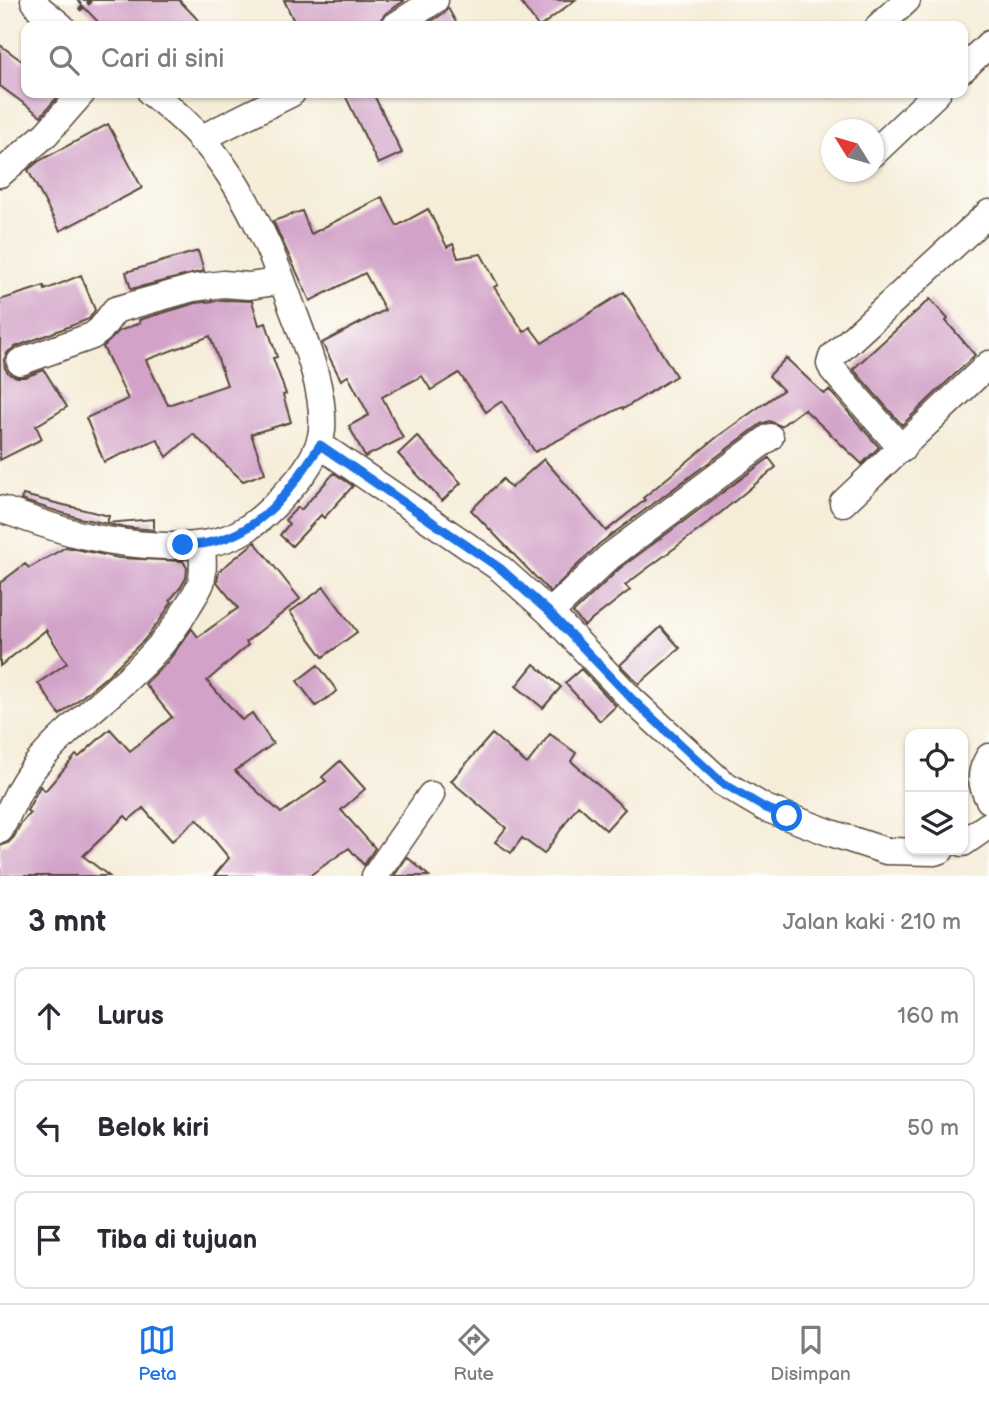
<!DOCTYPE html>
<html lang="id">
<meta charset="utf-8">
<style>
body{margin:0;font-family:"Balsamiq Sans",sans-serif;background:#f2f2f3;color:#2b2b33}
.controls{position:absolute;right:21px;bottom:21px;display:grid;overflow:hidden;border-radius:14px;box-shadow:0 2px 5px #0004}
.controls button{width:63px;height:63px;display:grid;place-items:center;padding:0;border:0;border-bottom:2px solid #e1e1e2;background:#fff;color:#2b2b33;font:35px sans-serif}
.compass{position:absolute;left:821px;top:119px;width:63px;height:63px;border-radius:50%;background:#fff;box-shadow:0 2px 5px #0004;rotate:307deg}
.stop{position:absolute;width:21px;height:21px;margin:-16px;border:5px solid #1a73e8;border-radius:50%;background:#fff}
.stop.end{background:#1a73e8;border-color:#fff;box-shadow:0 2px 7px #0008}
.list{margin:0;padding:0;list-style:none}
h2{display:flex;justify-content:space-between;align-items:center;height:91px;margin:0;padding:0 28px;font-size:30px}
h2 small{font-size:23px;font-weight:400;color:#7c7c81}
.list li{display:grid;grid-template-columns:46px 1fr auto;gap:21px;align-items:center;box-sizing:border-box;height:98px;margin:0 14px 14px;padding:0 14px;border:2px solid #e1e1e2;border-radius:14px}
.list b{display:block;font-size:26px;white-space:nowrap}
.list em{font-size:23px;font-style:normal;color:#7c7c81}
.icon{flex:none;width:38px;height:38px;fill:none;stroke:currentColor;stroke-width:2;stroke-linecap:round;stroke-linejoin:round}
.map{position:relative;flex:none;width:989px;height:876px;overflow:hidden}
.search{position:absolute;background:#fff;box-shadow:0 2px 5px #0004;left:21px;right:21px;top:21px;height:77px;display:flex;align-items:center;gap:18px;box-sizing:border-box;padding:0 24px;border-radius:14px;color:#7c7c81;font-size:26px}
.sheet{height:427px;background:#fff}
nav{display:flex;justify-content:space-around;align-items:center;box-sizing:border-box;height:98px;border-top:2px solid #e1e1e2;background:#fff;font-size:19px;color:#7c7c81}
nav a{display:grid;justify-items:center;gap:4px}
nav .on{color:#1a73e8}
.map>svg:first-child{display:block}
.building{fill:#d2a2c8;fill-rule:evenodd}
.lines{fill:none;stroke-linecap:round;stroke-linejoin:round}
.minor-casing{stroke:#57473a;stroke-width:29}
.path{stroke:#57473a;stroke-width:4.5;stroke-dasharray:5 5;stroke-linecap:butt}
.minor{stroke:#fff;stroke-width:26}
.route{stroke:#1a73e8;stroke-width:9}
</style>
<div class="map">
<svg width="989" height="876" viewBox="0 0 989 876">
<rect width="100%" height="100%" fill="#fdfcf7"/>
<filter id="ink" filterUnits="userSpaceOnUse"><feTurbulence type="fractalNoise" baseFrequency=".0143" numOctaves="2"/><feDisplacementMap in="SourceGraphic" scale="14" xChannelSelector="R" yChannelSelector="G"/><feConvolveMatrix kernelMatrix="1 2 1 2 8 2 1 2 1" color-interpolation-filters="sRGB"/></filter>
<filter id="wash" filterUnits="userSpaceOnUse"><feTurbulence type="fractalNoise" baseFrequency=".00686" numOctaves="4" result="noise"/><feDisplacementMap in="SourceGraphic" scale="28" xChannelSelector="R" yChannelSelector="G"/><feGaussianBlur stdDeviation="1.57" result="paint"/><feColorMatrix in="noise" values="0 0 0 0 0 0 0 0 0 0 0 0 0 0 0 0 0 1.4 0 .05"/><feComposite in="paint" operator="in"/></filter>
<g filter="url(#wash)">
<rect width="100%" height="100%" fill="#f6edd9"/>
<g id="blocks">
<path class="building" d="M77,0H179L204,26H102Z
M284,0H404V1L386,13L381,19L379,26H296Z
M519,0H575L541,26H538Z
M448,8L458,26H424L444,13Z
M0,45L26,64V93H61L41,116L0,86Z
M344,93H373L402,153L378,164Z
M108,124L142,188L60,231L28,170L39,161Z
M382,197L397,226L428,209L447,247L453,244L458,258L481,254L498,285L494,287L524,332L530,327L542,343L624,292L676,376L623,409L622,407L535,452L502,401L486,412L459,373L431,390L422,376L382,397L403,438L365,457L349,426L369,415L348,376L341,380L322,343L385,310L365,273L310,301L273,221L302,211L311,234Z
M198,251L204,271L131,289L126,272Z
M81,275L95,310L89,319L15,347L8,352L4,360L5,368L9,374L17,377H25L44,370L67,407L36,426L42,439L0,460V300L44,286L45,290Z
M930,299L948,319L946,321L975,355L902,425L853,369Z
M223,300L252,301L259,325L266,323L277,357L273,358L286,394L283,395L291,422L251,434L265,473L243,481L193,434L167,457L157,439L104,462L86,418L128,399L103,347L119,331L140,323L139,320L196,303ZM210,336L227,385L168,405L146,360Z
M786,358L824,394L829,390L879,447L862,464L804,409L781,426L769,421L761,424L599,544L550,592L471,510L503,479L511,488L544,459L606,531L645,500L643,498L717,437L783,390L769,376Z
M417,436L461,483L442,501L398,454Z
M769,458L776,467L707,524L625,585L630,590L584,626L582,623L573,613L619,569Z
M334,473L353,486L324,518L321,515L292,546L280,535L289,524L285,520L298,507L301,510Z
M23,495L109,516L107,523L154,519V530L123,527L79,518L21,500Z
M255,542L300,599L246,642L248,645L207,681L242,720L252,713L273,744L235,771L281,813L326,781L322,777L340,761L365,789L341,810L375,848L364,865L349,848L309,876H214L229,858L197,819L172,841L143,808L129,820L125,816L83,856L109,876H0V846L8,843L14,837L21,823L30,813L27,811L40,786L45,791L76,755L79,757L110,729L130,751L172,717L145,684L168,661L192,629L198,637L238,608L217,582L219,571Z
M66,547L119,558L183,561L187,568L186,578L181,587L170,600L172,602L160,620L144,640L106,677L60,715L38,683L67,663L46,630L0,666V583L25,564L29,568Z
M324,587L357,632L323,657L290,612Z
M661,627L680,648L639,684L620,665Z
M534,664L561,687L543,708L516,686Z
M318,665L337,691L316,706L297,681Z
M581,669L616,706L600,721L565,683Z
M492,734L527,764L550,734L576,753L571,761L625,809L606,830L578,805L544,854L522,838L511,853L495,842L506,828L451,781Z
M407,857L429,876H394Z"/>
</g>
</g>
<g filter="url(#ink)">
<use href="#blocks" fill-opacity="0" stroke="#57473a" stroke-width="2"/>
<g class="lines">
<g class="minor-casing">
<path id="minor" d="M34,0L39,8L61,26
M395,26L435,0
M879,26L907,0
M963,69L989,44
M200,139L292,93
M874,153L937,93
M0,174L46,134L82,93
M20,362L92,336L100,330L115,310L193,288L223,284L249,286L282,281
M320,445L501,569L550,613L631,699L721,782L765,808L831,833L886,851L934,852L941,850
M902,449L833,370L830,364L832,357L989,213
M843,503L989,364
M0,509C28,518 57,530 86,536C128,545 193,553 233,536C254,527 271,510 286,493C302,477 320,452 322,430C325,387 304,341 290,302C274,257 250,203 222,164C203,136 177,113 151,93
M550,613L609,557L770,437
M989,757C979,773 980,783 989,800
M0,830C11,808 20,784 36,765C83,708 152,672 188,606C192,599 198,591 201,583C204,571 203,557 202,545
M963,843L989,825
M375,876L431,795"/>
</g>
<path class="path" d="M79,10L93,0"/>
<use href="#minor" class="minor"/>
</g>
</g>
<g class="lines" filter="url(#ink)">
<path class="route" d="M183,545C252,546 286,497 320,445L501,569L550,613L632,699L721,782L765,808L787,816"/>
</g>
</svg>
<div class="controls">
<button><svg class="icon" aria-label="locate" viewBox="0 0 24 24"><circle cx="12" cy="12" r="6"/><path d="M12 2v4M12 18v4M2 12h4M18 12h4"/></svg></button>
<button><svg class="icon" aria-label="layers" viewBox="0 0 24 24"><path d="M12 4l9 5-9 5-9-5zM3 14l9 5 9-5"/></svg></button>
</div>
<svg class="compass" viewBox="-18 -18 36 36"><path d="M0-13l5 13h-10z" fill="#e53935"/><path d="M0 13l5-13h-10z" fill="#7c7c81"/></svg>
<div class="stop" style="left:787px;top:816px"></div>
<div class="stop end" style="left:183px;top:545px"></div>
<div class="search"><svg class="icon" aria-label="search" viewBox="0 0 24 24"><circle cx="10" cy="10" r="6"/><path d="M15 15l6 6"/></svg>Cari di sini</div>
</div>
<section class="sheet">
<h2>3 mnt<small>Jalan kaki · 210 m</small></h2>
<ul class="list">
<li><svg class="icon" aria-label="ahead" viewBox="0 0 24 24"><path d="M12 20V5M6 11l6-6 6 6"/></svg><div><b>Lurus</b></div><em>160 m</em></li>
<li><svg class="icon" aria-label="left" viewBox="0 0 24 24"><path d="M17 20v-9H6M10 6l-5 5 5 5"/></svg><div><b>Belok kiri</b></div><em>50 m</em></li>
<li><svg class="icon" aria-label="arrive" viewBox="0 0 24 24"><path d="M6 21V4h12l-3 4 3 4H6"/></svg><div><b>Tiba di tujuan</b></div></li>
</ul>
</section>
<nav>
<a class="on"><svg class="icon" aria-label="map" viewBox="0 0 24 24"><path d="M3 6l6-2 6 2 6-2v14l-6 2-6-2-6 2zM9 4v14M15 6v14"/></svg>Peta</a>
<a><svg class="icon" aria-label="directions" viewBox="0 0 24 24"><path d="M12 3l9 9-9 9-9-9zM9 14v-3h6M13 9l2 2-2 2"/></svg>Rute</a>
<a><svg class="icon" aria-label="saved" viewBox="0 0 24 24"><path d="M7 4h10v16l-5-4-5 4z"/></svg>Disimpan</a>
</nav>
